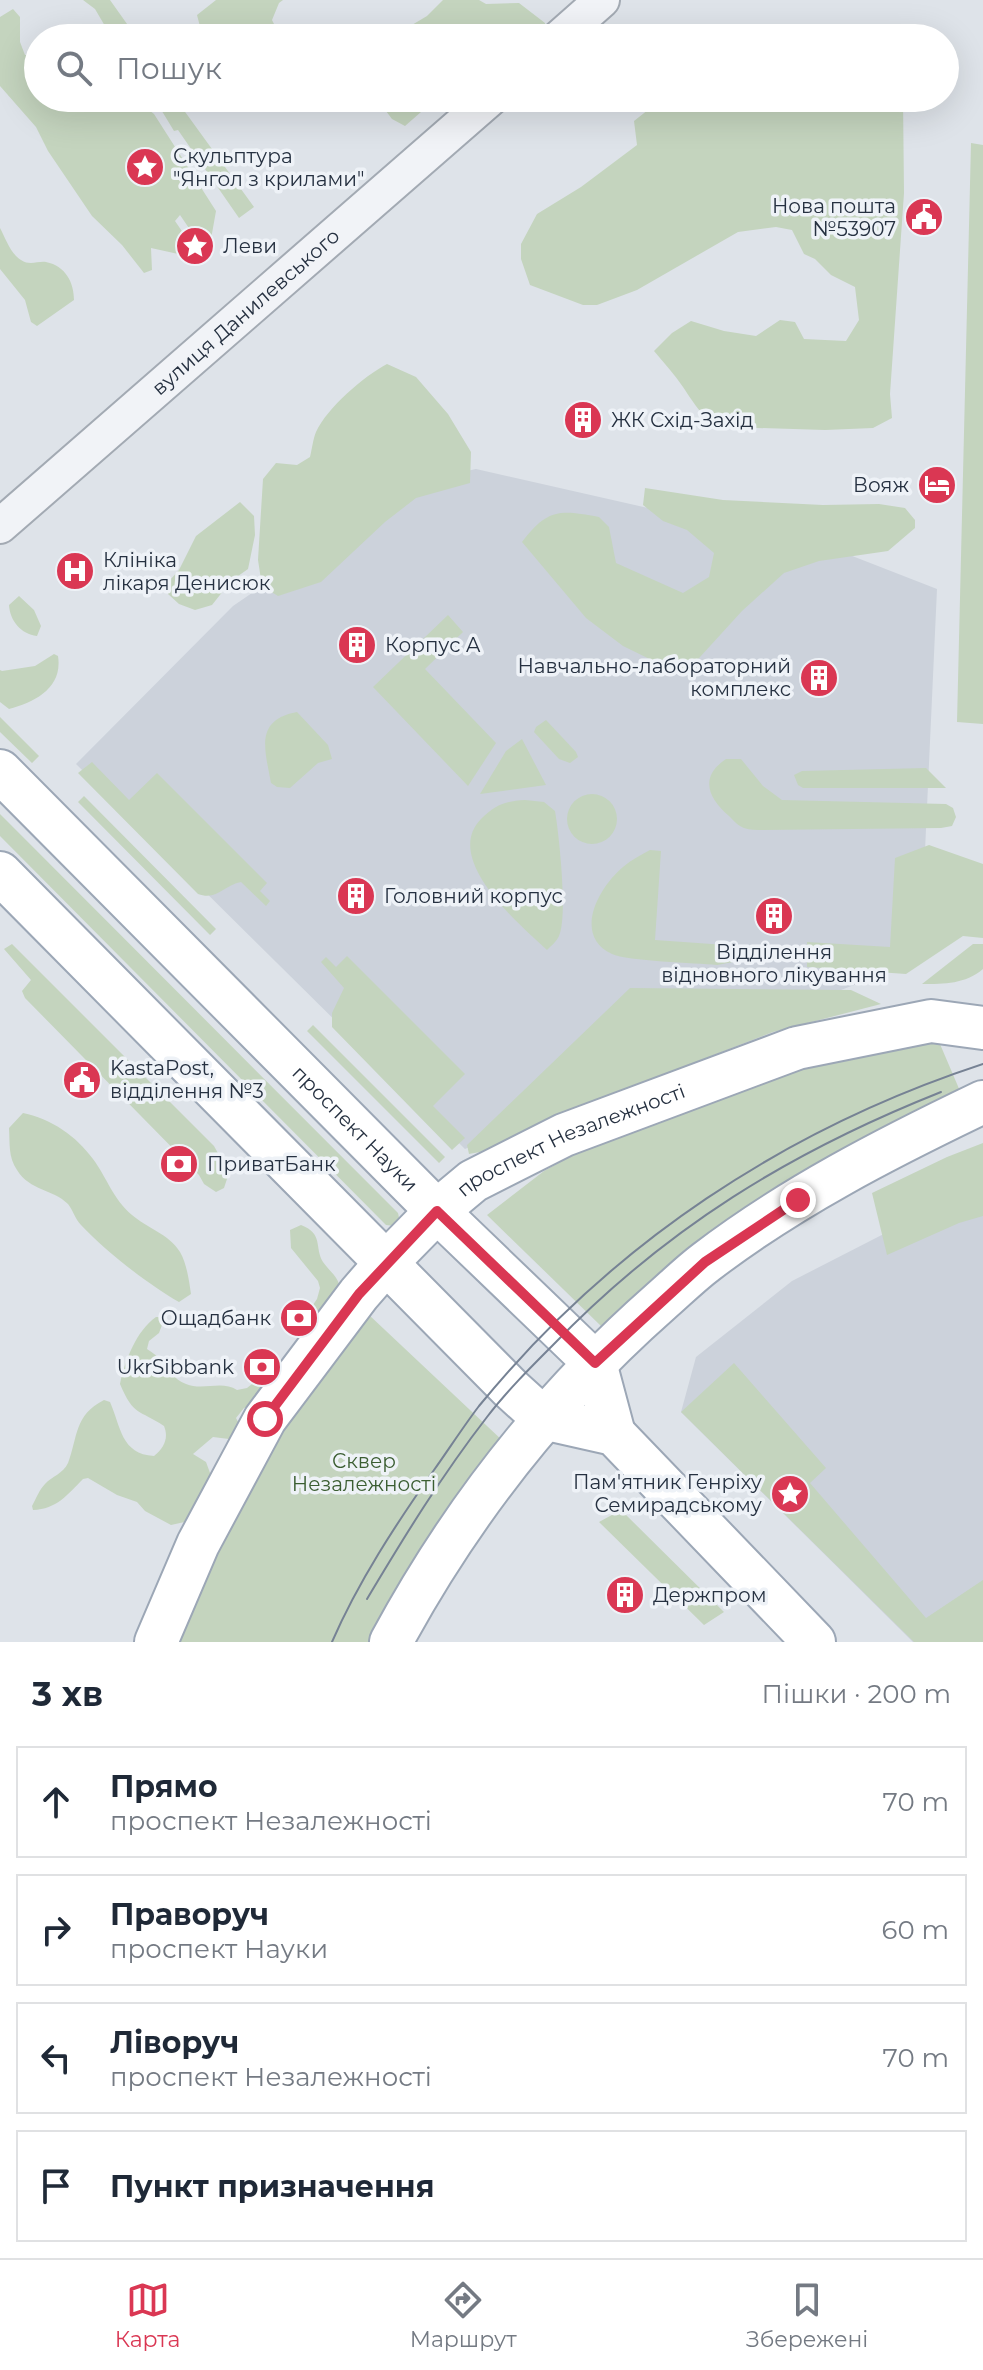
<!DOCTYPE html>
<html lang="uk">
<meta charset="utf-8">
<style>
body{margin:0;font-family:Montserrat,sans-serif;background:#f6f6f7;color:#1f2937}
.stop{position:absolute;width:24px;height:24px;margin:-18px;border:6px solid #da3753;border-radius:50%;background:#fff}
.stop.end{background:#da3753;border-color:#fff;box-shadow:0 2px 8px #0008}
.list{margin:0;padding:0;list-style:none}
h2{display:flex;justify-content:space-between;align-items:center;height:104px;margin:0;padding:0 32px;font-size:34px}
h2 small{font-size:26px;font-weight:400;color:#747a83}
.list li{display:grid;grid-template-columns:52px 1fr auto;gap:24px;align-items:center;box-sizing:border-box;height:112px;margin:0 16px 16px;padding:0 16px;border:2px solid #e0e1e3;border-radius:0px}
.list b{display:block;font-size:30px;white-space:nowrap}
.list p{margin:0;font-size:26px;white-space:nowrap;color:#747a83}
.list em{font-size:26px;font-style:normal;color:#747a83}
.icon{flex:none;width:44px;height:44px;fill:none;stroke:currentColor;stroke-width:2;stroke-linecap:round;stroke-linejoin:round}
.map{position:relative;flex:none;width:983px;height:1642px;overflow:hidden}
.search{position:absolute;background:#fff;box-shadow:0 8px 32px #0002;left:24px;right:24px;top:24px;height:88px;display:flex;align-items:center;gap:20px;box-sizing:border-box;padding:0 28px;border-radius:44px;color:#747a83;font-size:30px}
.sheet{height:616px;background:#fff}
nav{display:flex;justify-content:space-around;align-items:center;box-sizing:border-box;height:112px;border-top:2px solid #e0e1e3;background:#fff;font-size:22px;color:#747a83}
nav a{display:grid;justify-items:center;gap:4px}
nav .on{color:#da3753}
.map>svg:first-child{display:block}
.built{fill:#ccd2db}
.green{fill:#c4d4be}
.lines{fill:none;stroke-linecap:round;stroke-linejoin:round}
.minor-casing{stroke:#a3aab3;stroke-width:38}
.major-casing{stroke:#9ca7b6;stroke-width:46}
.minor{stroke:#f1f3f7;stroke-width:34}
.major{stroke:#fff;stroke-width:42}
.tram{stroke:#768294;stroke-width:2}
.route{stroke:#da3753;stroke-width:10}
.labels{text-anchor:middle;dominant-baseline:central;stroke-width:7;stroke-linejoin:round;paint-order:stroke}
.poi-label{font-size:20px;fill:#263141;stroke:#eef2f7;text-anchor:start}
.street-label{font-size:20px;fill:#263141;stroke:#eef2f7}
.park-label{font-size:20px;fill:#3b5e32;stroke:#eef2f7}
</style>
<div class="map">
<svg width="983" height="1642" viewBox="0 0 983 1642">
<rect width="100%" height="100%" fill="#dee3e9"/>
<path class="built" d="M437,466L443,476L476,469L842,552L937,589L920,960L696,1045L465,1149L76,764L233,606Z
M983,1188V1642H913L681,1412L696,1357L792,1281L950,1200Z"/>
<path class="green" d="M83,0H110L137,38H112L95,9Z
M216,0H283L279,3L272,20L281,38H203L197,15Z
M443,0H479L486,4L519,3L545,23V36L390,38L427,16Z
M13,9L20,17V42L25,55H38V98H134L154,114L216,211L208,256L180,215L175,221L201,259L151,248L152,270L144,273L122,245L92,216L48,151L36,127L0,86V17Z
M154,98H175L254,207L239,218L178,130L174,131Z
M386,98H437L405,126L392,119L383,107Z
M663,98H767L785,111L791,98H903L904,193L890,394L892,418L873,428L825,430L725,427C703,420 696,406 683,387C675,375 664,363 654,351L672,333L691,321L724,331L756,336L780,320L795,322L804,339L846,341L859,320L855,287L831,275L815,259L804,254L792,230L776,227L738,232L637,290L597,305H583L530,285L521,259V244L537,214L581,187L637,145L634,121Z
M971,143L983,145V724L957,722Z
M0,228C6,239 10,253 21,260C30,266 37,261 46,262C66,266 74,283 74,300L37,326L31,322L25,300L0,269Z
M387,364L416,377L448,414L471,452L470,483L416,498L385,522L321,582L278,596L262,586L258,560L263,479L276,463L297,465L310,457C312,449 313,439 316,432C327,408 364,376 387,364Z
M645,488L723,500L823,505L879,504L905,508L915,520V528L888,551L819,561L784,573L742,611L690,668L672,670L623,646L586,618L522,542C548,508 560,510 599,517L609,527L616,563L683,593L709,577L714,553L687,530L663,521L643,505Z
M240,502L254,516L255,535L248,569L231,581L212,605L195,610L179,604L168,594L170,580L179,570L196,536Z
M19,596L34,610L41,626L37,636C21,634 10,621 9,605Z
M448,615L463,632L425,669L496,743L468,786L373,687Z
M54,654L58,656C63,688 35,702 9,709L0,702V670L2,671L35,666Z
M297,712L328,745L332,759L318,763L290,788L277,787L271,783C265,750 254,720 297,712Z
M0,717L39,756L32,763L0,732Z
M546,720L576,752L578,757L570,763L559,759L534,732L536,727Z
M522,739L546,785L480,794L506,751Z
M726,759H741L763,786L782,800L946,804L953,808L956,817L952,826L941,828L763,830C757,830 750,830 744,828C738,826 733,820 729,816C708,798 699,777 726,759Z
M92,762L129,800L157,773L267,883L260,891L270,901L266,906L241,882C224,885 217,901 198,894L78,773Z
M926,768L946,788H803L798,785L794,775L802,771Z
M567 819a25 25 0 1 1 50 0a25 25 0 1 1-50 0Z
M84,796L216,929L210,935L78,802Z
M525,800L544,802L555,811C559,834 568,916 559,936C557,941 551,946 547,950C519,924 442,859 481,819C495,805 506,801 525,800Z
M0,814L398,1213L400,1222L395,1226L386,1225L0,836Z
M929,845L983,864V938L963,936L906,974L807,967V942L890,947L895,858Z
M650,850L661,851L655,940L740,946L733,962L717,965C696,963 627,961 612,954C572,935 599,887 623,867C631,860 641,855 650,850Z
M12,944L214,1146L229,1173L224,1188L216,1192L204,1184L199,1175L25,998L22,991L31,980L4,949Z
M973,944H983V969C965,984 945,984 922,984Z
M347,956L465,1074L433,1106L465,1138L452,1150L332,1027V1013L344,988L321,962L326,957L336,967Z
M630,988L851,990L881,1004L773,1032L603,1098L496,1149L469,1154L467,1145Z
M313,1025L445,1157L439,1163L307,1031Z
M934,1030L960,1091L713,1231L654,1277L601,1326L487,1215L544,1171L584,1149L792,1061Z
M23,1113C52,1119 76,1136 93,1159C107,1178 113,1199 132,1215C147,1228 169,1234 180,1252C187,1264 189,1281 191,1294L179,1302C149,1285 105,1251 81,1225C75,1219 73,1210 68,1204C53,1189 30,1191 17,1170C8,1157 10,1143 9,1128Z
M983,1143V1216L959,1223L887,1255L872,1193L947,1157Z
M301,1225C324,1234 314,1247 323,1262C333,1276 346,1281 336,1302L312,1320L306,1321L304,1318L317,1299L320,1288L318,1281L291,1248L290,1230Z
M368,1314L504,1442L374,1642H172L281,1425Z
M156,1317H165L159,1333L149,1341L147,1349C153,1353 159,1357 163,1362C171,1371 173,1379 186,1384C203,1391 222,1380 237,1390L247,1388L258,1379L267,1390L257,1404L244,1408L236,1418L242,1429L237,1440L213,1437L193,1454L206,1462L213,1481L189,1521L171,1525L145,1511L137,1502L117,1495L88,1478L83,1479C67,1495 57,1509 33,1510L32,1506C36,1499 39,1490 45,1484C52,1476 63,1474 68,1463C78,1437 74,1415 104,1400L110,1402C121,1427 121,1454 154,1456C164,1448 169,1438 164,1426C139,1409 134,1417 120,1384C125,1361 136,1331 156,1317Z
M734,1363L826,1468L810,1483L926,1618L983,1580V1642H914L681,1412Z
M621,1510L724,1612L704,1625L599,1522Z"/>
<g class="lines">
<g class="minor-casing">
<g id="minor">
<path d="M559,38L602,0"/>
<path id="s1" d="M0,526L491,98"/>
</g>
</g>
<g class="major-casing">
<g id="major">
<path id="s2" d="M0,771L437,1211L595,1363L614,1434"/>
<path d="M0,873L511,1389L543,1418L614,1434L814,1642"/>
<path id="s3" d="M156,1642L198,1544L265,1419L359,1294L386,1263L437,1211L473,1181L564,1135L797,1048L931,1021L983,1028"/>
<path d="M391,1642C460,1514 551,1398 660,1302C675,1289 690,1274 706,1262C791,1197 887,1148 983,1102"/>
</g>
</g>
<use href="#minor" class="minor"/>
<use href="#major" class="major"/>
<path class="tram" d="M367,1599C404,1537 442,1475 487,1417C507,1391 530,1368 553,1345C666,1228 790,1152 941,1092
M332,1642C358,1582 396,1524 434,1470C449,1449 463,1427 479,1406C611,1244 785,1129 983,1064"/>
</g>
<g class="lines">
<path class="route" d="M265,1419L359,1294L437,1211L595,1363L705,1262L798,1200"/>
</g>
<defs>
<g id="sight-disc" transform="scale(2)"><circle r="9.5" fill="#da3753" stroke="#eef2f7"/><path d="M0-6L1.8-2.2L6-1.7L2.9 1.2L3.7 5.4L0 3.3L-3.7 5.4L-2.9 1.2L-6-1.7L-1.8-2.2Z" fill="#fff"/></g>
<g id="civic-disc" transform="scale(2)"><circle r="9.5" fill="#da3753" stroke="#eef2f7"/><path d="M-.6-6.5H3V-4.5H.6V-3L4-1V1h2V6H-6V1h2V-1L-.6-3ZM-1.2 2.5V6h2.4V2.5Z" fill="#fff"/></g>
<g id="building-disc" transform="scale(2)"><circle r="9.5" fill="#da3753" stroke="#eef2f7"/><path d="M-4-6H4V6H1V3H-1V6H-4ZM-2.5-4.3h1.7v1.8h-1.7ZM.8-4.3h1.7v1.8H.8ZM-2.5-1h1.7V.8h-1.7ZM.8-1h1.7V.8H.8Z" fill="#fff"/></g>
<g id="hotel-disc" transform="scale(2)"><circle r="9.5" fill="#da3753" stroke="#eef2f7"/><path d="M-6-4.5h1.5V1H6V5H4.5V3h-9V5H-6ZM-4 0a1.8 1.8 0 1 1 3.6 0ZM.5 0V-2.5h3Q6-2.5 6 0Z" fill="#fff"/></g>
<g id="hospital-disc" transform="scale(2)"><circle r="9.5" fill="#da3753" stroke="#eef2f7"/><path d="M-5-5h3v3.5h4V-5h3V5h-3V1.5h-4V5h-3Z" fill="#fff"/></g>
<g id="bank-disc" transform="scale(2)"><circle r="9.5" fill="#da3753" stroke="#eef2f7"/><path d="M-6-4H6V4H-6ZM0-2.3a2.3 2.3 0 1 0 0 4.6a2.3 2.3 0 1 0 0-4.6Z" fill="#fff"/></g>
</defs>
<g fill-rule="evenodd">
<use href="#sight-disc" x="145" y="167"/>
<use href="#civic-disc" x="924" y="217"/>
<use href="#sight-disc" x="195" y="246"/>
<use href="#building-disc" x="583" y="420"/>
<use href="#hotel-disc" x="937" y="485"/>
<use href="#hospital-disc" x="75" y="571"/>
<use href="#building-disc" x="357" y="645"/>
<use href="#building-disc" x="819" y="678"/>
<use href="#building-disc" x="356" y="896"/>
<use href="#building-disc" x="774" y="916"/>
<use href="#civic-disc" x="82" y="1080"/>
<use href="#bank-disc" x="179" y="1164"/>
<use href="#bank-disc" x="299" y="1318"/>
<use href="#bank-disc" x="262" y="1367"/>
<use href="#sight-disc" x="790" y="1494"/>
<use href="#building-disc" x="625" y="1595"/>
</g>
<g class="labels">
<g class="poi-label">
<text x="173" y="156">Скульптура<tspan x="173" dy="23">"Янгол з крилами"</tspan></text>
<text x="896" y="206" text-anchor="end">Нова пошта<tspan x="896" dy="23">№53907</tspan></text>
<text x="223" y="246">Леви</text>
<text x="611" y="420">ЖК Схід-Захід</text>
<text x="909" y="485" text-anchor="end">Вояж</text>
<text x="103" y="560">Клініка<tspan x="103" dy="23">лікаря Денисюк</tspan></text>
<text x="385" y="645">Корпус А</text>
<text x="791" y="666" text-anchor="end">Навчально-лабораторний<tspan x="791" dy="23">комплекс</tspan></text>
<text x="384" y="896">Головний корпус</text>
<text x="774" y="952" text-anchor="middle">Відділення<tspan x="774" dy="23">відновного лікування</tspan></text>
<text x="110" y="1068">KastaPost,<tspan x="110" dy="23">відділення №3</tspan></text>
<text x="207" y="1164">ПриватБанк</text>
<text x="271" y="1318" text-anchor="end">Ощадбанк</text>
<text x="234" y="1367" text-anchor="end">UkrSibbank</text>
<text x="762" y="1482" text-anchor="end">Пам'ятник Генріху<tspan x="762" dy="23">Семирадському</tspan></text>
<text x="653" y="1595">Держпром</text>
</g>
<g class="street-label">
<text stroke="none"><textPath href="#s1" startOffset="326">вулиця Данилевського</textPath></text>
<text stroke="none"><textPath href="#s2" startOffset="504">проспект Науки</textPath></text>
<text stroke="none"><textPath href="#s3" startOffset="672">проспект Незалежності</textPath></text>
</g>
<g class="park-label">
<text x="364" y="1461">Сквер<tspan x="364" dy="23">Незалежності</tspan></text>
</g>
</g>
</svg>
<div class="stop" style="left:265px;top:1419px"></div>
<div class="stop end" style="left:798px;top:1200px"></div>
<div class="search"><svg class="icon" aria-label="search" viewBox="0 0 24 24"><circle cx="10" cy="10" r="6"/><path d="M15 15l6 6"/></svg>Пошук</div>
</div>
<section class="sheet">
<h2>3 хв<small>Пішки · 200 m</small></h2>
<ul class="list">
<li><svg class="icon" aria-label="ahead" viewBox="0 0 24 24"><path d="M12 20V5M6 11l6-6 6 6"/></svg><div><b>Прямо</b><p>проспект Незалежності</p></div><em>70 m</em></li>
<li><svg class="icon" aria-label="right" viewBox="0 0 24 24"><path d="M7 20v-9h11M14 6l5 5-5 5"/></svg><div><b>Праворуч</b><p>проспект Науки</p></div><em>60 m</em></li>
<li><svg class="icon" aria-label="left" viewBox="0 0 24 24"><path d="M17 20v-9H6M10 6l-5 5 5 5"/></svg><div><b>Ліворуч</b><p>проспект Незалежності</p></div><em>70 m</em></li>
<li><svg class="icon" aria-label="arrive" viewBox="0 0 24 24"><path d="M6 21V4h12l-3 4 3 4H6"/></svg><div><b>Пункт призначення</b></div></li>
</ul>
</section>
<nav>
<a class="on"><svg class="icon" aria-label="map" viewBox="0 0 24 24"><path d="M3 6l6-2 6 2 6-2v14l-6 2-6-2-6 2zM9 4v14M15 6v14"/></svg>Карта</a>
<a><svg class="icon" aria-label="directions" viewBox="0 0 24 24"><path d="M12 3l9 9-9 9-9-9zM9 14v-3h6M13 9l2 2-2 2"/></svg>Маршрут</a>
<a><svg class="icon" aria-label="saved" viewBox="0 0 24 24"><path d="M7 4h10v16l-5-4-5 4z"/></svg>Збережені</a>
</nav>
